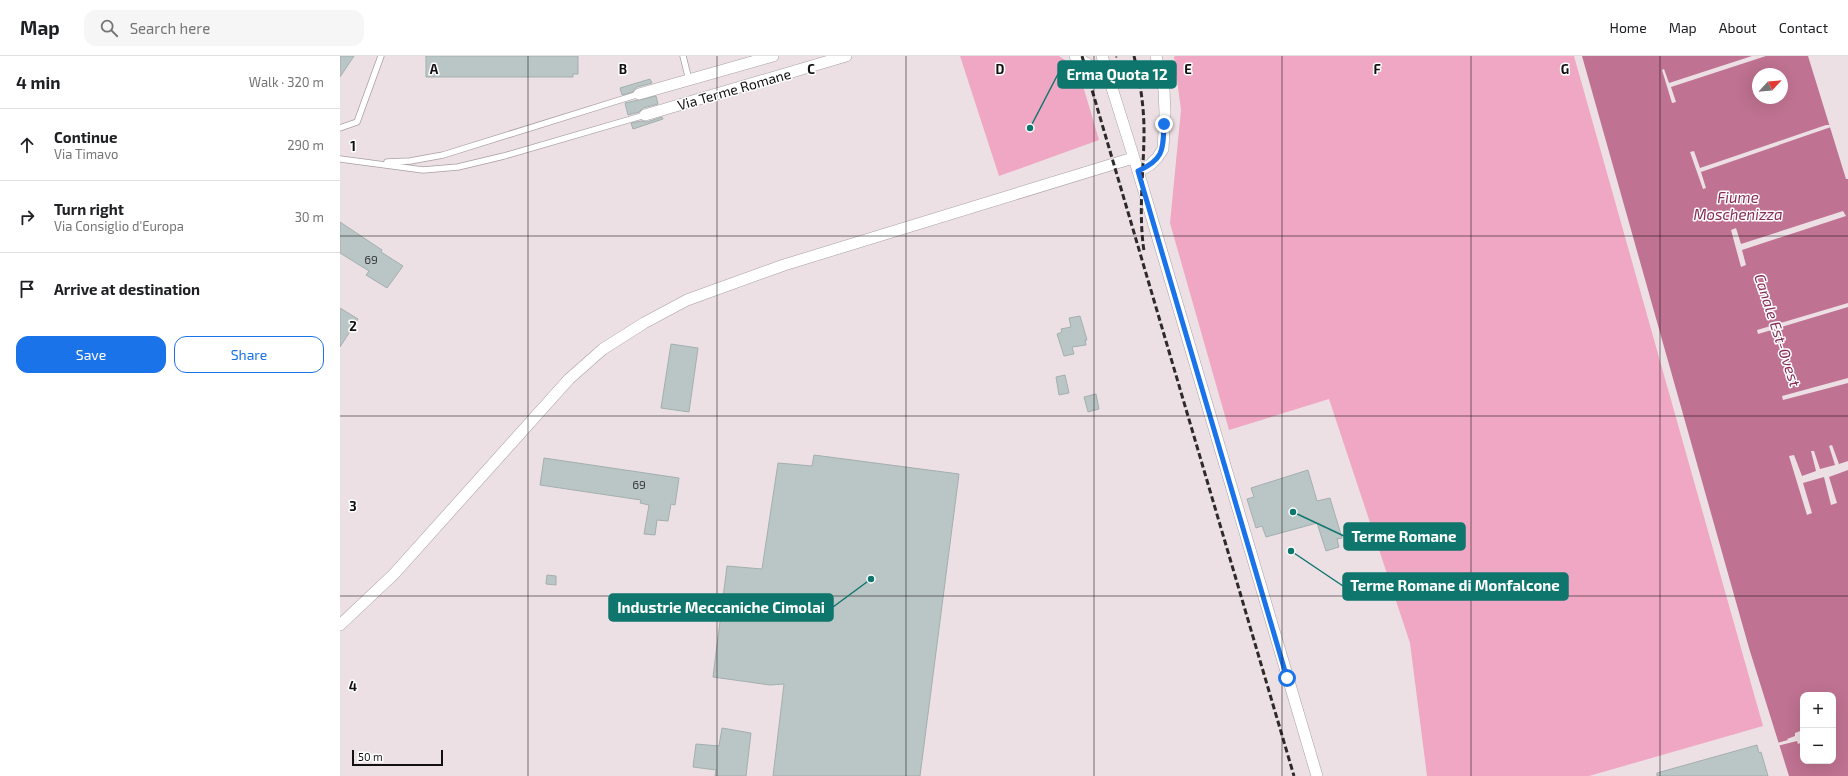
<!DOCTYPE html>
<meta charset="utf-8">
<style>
body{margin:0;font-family:"Exo 2",sans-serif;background:#f6f6f6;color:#202124}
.controls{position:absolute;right:12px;bottom:12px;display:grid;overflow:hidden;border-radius:8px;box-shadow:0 4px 16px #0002}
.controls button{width:36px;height:36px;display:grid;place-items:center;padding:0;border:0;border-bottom:1px solid #e0e0e0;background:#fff;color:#202124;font:20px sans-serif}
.compass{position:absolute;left:1412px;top:12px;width:36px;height:36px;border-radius:50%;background:#fff;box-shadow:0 4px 16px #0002;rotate:64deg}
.scale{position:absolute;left:12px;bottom:10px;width:91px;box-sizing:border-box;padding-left:4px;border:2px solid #131011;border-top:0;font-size:11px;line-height:14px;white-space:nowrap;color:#131011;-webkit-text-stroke:3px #fff;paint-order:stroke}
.stop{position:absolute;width:12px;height:12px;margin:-9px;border:3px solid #1a73e8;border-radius:50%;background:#fff}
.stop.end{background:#1a73e8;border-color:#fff;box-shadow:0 1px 4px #0008}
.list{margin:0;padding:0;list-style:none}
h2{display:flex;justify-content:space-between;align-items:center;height:52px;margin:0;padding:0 16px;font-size:17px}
h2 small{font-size:13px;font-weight:400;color:#757577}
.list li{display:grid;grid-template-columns:26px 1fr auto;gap:12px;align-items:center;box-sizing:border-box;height:72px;padding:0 16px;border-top:1px solid #e0e0e0}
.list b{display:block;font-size:15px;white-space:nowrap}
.list p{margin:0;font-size:13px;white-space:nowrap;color:#757577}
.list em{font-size:13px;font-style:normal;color:#757577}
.actions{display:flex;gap:8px;padding:12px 16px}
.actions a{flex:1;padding:9px 0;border:1px solid #1a73e8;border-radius:12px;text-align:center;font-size:14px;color:#1a73e8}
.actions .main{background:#1a73e8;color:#fff}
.icon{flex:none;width:22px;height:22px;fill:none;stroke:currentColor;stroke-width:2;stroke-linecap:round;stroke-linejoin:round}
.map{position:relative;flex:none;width:1508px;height:720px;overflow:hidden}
header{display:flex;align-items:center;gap:24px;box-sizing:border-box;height:56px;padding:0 20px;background:#fff;border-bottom:1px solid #e0e0e0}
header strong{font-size:19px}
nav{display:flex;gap:22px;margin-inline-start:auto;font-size:14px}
.search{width:280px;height:36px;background:#f6f6f6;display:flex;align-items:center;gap:10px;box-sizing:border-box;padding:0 14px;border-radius:12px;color:#757577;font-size:15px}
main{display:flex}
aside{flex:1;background:#fff}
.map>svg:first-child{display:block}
.green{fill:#f0a7c3}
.water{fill:#bf7291;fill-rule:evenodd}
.pier{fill:#ece0e4}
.building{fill:#bac6c6;stroke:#a3afaf}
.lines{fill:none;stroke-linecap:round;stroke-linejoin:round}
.lane-casing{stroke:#a99ea2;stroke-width:7}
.street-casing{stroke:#a99ea2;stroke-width:12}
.path{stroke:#8d8588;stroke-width:2;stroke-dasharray:2 3;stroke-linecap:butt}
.lane{stroke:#fff;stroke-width:5.5}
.street{stroke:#fff;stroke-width:11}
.rail{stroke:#2e2a2b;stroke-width:3;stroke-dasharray:6 3;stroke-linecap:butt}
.route{stroke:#1a73e8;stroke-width:5}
.grid{fill:none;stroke:#131011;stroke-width:1;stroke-opacity:0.55}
.labels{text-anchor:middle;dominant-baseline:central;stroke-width:3;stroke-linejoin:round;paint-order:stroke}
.number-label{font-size:12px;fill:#3d3e3e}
.street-label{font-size:14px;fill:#131011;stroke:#fff}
.water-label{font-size:15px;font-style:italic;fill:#872b57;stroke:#fff}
.grid-label{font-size:13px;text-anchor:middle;font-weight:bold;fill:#131011;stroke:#fff;stroke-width:3;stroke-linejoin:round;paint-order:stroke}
.leader{fill:none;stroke:#0f766e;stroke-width:1.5}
.callout-dot{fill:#0f766e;stroke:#fff;stroke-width:1.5}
.callout{fill:#0f766e;stroke:#0f766e;stroke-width:1.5}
.callout-label{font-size:15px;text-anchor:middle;font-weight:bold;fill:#fff}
</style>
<header>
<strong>Map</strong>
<div class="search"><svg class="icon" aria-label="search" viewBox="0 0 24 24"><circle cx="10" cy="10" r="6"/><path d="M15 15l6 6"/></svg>Search here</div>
<nav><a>Home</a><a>Map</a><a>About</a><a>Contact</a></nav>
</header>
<main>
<aside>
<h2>4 min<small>Walk · 320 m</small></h2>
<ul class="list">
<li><svg class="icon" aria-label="ahead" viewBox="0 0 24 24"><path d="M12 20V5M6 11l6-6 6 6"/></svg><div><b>Continue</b><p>Via Timavo</p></div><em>290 m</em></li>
<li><svg class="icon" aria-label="right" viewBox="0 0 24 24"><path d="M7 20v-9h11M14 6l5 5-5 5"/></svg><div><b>Turn right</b><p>Via Consiglio d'Europa</p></div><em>30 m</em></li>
<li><svg class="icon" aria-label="arrive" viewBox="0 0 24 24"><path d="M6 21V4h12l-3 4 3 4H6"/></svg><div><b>Arrive at destination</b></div></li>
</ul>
<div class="actions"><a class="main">Save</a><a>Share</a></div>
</aside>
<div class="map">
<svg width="1508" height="720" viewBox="0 0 1508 720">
<rect width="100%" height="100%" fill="#ece0e4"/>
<path class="green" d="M620,0H719L738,13L759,84L659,120Z
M835,0H1234L1423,670L1249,720H1087L1070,587L989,343L889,374L830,167L841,54L834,1Z"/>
<path class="water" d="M1242,0H1468L1506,123H1508V720H1449L1409,592ZM1418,18H1442V42H1418ZM1463,639H1493V705H1463Z"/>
<path class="pier" d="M1412,0H1426L1331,31L1336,46L1332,47L1322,14L1324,13L1329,27Z
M1486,69H1490L1491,71L1361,116L1366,132L1363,133L1350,96L1354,95L1360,112Z
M1503,155L1506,160L1402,194L1406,209L1401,211L1391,174L1396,172L1401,188Z
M1508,247V251L1418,278L1417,274Z
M1508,322V327L1443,344L1442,340Z
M1492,389L1499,408L1508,405V414L1489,421L1497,447L1491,449L1484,421L1463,427L1472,457L1467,459L1449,400L1454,399L1462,420L1476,415L1471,395H1474L1480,413L1495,409L1489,390Z
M1463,674V686L1458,688L1457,685L1437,690V687L1448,684L1447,683L1455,680V677Z"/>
<path class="building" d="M0,0H14L0,21Z
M86,0H238V18H233V21H86Z
M310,23L312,27L297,31L293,36L282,39L280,32Z
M316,40L318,48L303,52L299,56L288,59L285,47Z
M322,61L323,63L293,73L291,67L301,65L307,66Z
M0,166L42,194L41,196L63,210L47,232L26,219L29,215L0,197Z
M0,252L18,263L0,291Z
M740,260L747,284H745L746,289L732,291L734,298L724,300L717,278L722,276L721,273L731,271L729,262Z
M331,288L358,292L349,356L321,352Z
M725,319L729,337L719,339L716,321Z
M756,338L759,353L748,356L744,341Z
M474,399L619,418L580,720H433L444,628L430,629L373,621L387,510L422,513L438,407L472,410Z
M204,402L339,422L335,449L331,448L328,465L317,464L315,479L304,478L309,449L300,447L301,444L200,429Z
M968,414L977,445L990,442L1002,482L997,483L999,491L986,495L977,467L926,481L922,470L916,472L907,443L914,441L911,432Z
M207,519L216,520V529L206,528Z
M382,672L411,677L406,720H375L376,714L353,711L356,688L379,690Z
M1417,689L1419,697L1421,696L1428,720H1317V717Z"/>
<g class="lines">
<g class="lane-casing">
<path id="lane" d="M343,0L349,24
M0,72L17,66L41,0
M0,103L83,114L118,111L164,100L305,59
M47,106L70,105L103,99L299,38"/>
</g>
<g class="street-casing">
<path id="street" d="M735,0L768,21
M762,0L798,115L977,720
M299,38L433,0
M305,59L506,0
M798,115L810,109L817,102L823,93L825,57L824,34L816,0
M0,569L54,518L229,323L263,293L304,267L347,244L444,209L793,102"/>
</g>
<path class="path" d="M776,0L784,28"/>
<use href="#lane" class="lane"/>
<use href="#street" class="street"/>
<path class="rail" d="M742,0L954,720
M794,0C800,25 804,50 804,75C804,115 798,155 804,195"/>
</g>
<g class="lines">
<path class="route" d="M824,68C823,94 824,103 798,115L947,622"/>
</g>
<path class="grid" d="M188,0V720M377,0V720M566,0V720M754,0V720M942,0V720M1131,0V720M1320,0V720M0,180H1508M0,360H1508M0,540H1508"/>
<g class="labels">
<g class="number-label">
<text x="31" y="203">69</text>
<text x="299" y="428">69</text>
</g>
<g class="street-label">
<text transform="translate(394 33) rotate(-16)">Via Terme Romane</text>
</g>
<g class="water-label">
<text x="1398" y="141">Fiume<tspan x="1398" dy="17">Moschenizza</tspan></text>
<text transform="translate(1438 274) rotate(72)">Canale Est-Ovest</text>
</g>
</g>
<g class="grid-label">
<text x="94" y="18">A</text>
<text x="283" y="18">B</text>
<text x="471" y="18">C</text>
<text x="660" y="18">D</text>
<text x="848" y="18">E</text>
<text x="1037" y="18">F</text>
<text x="1225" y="18">G</text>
<text x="13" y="95">1</text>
<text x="13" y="275">2</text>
<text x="13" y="455">3</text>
<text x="13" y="635">4</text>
</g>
<path class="leader" d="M690 72L718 18M953 456L1004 480M951 495L1003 530M531 523L493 551"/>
<g class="callout-dot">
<circle cx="690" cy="72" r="4"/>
<circle cx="953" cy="456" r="4"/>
<circle cx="951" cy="495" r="4"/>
<circle cx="531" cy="523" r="4"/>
</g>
<g class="callout">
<rect x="718" y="5" width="118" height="27" rx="4"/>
<rect x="1004" y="467" width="121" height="27" rx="4"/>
<rect x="1003" y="517" width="225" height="27" rx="4"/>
<rect x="269" y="538" width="224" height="27" rx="4"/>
</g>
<g class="callout-label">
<text x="777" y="24">Erma Quota 12</text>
<text x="1064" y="486">Terme Romane</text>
<text x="1115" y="535">Terme Romane di Monfalcone</text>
<text x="381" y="557">Industrie Meccaniche Cimolai</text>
</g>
</svg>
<div class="controls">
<button>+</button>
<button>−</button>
</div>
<svg class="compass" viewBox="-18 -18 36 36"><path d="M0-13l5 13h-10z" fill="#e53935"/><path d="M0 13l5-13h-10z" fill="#757577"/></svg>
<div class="scale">50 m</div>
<div class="stop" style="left:947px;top:622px"></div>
<div class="stop end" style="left:824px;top:68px"></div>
</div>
</main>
